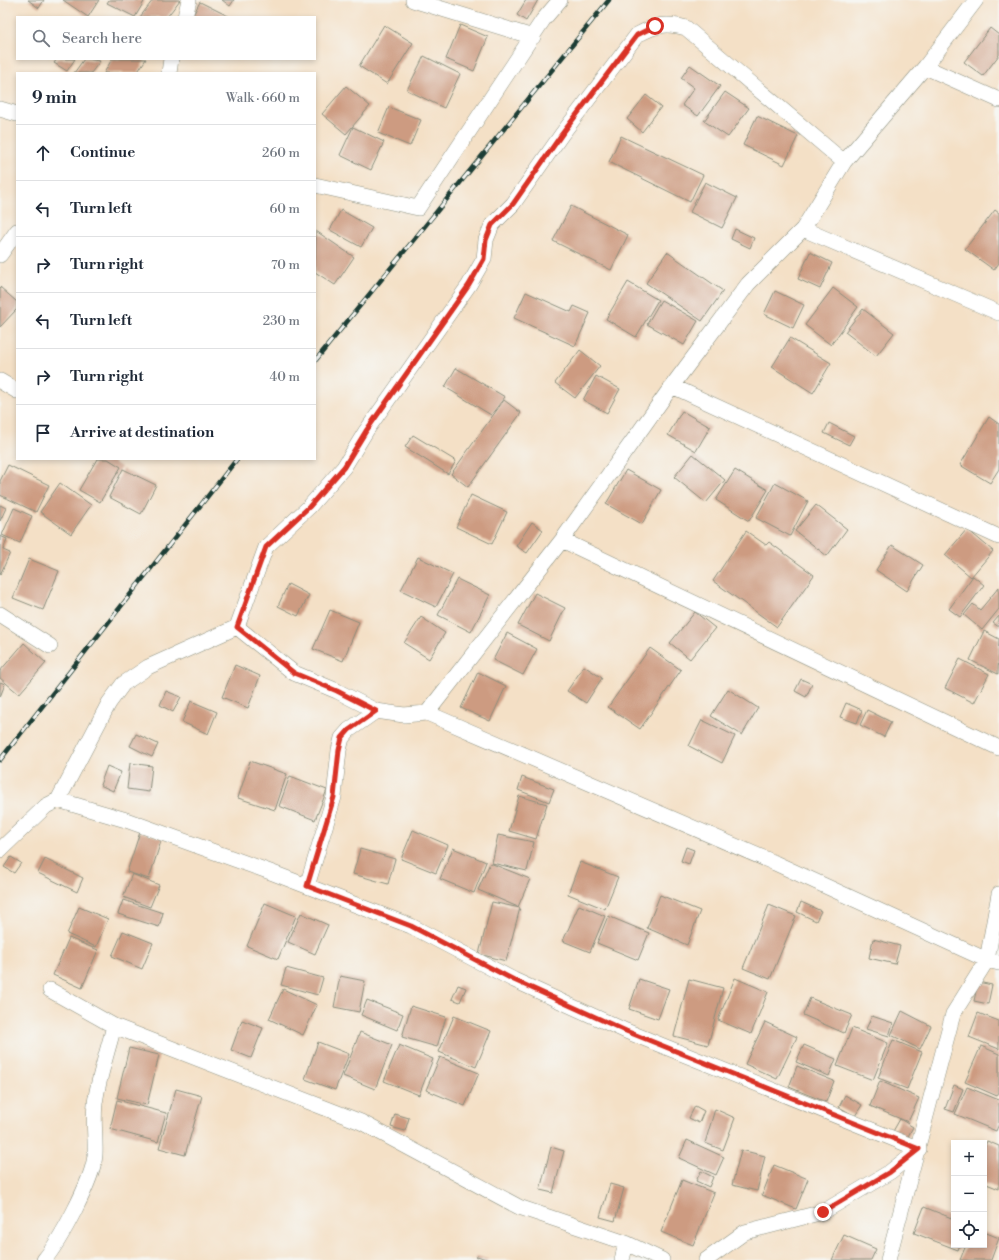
<!DOCTYPE html>
<meta charset="utf-8">
<style>
body{margin:0;font-family:"Libre Bodoni",serif;background:#f2f2f3;color:#1f2937}
.controls{position:absolute;right:12px;bottom:12px;display:grid;overflow:hidden;border-radius:0px;box-shadow:0 2px 6px #0003}
.controls button{width:36px;height:36px;display:grid;place-items:center;padding:0;border:0;border-bottom:1px solid #e0e1e3;background:#fff;color:#1f2937;font:20px sans-serif}
.stop{position:absolute;width:12px;height:12px;margin:-9px;border:3px solid #d93025;border-radius:50%;background:#fff}
.stop.end{background:#d93025;border-color:#fff;box-shadow:0 1px 4px #0008}
.list{margin:0;padding:0;list-style:none}
h2{display:flex;justify-content:space-between;align-items:center;height:52px;margin:0;padding:0 16px;font-size:17px}
h2 small{font-size:13px;font-weight:400;color:#747a83}
.list li{display:grid;grid-template-columns:26px 1fr auto;gap:12px;align-items:center;box-sizing:border-box;height:56px;padding:0 16px;border-top:1px solid #e0e1e3}
.list b{display:block;font-size:15px;white-space:nowrap}
.list em{font-size:13px;font-style:normal;color:#747a83}
.icon{flex:none;width:22px;height:22px;fill:none;stroke:currentColor;stroke-width:2;stroke-linecap:round;stroke-linejoin:round}
.map{position:relative;flex:none;width:999px;height:1260px;overflow:hidden}
.search{position:absolute;background:#fff;box-shadow:0 2px 6px #0003;left:16px;top:16px;width:300px;height:44px;display:flex;align-items:center;gap:10px;box-sizing:border-box;padding:0 14px;border-radius:0px;color:#747a83;font-size:15px}
.panel{position:absolute;background:#fff;box-shadow:0 2px 6px #0003;left:16px;top:72px;width:300px;height:388px;border-radius:0px}
.map>svg:first-child{display:block}
.building{fill:#cd9b81}
.lines{fill:none;stroke-linecap:round;stroke-linejoin:round}
.minor-casing{stroke:#8a8e7d;stroke-width:16}
.minor{stroke:#fff;stroke-width:15}
.rail-casing{stroke:#1f3d34;stroke-width:4.5}
.rail{stroke:#f6f6f2;stroke-width:3;stroke-dasharray:9;stroke-linecap:butt}
.route{stroke:#d93025;stroke-width:5}
</style>
<div class="map">
<svg width="999" height="1260" viewBox="0 0 999 1260">
<rect width="100%" height="100%" fill="#f6f6f2"/>
<filter id="ink" filterUnits="userSpaceOnUse"><feTurbulence type="fractalNoise" baseFrequency=".025" numOctaves="2"/><feDisplacementMap in="SourceGraphic" scale="8" xChannelSelector="R" yChannelSelector="G"/><feConvolveMatrix kernelMatrix="1 2 1 2 8 2 1 2 1" color-interpolation-filters="sRGB"/></filter>
<filter id="wash" filterUnits="userSpaceOnUse"><feTurbulence type="fractalNoise" baseFrequency=".012" numOctaves="4" result="noise"/><feDisplacementMap in="SourceGraphic" scale="16" xChannelSelector="R" yChannelSelector="G"/><feGaussianBlur stdDeviation="0.9" result="paint"/><feColorMatrix in="noise" values="0 0 0 0 0 0 0 0 0 0 0 0 0 0 0 0 0 1.4 0 .05"/><feComposite in="paint" operator="in"/></filter>
<g filter="url(#wash)">
<rect width="100%" height="100%" fill="#f4e0c6"/>
<g id="blocks">
<path class="building" d="M28,0H44L39,8Z
M63,0H99L88,17Z
M109,0H145L135,17L107,3Z
M153,0H180L167,17H140Z
M222,0H234L230,6Z
M526,0H538L526,21L517,15Z
M200,2L230,17H192Z
M384,25L413,43L387,84L359,66Z
M460,25L488,37L474,71L446,59Z
M990,28L999,35V55L983,76L964,62Z
M424,56L460,74L444,108L407,90Z
M57,59H75L67,71L54,63Z
M84,59L100,61L91,73H74Z
M112,59H146L137,73H104Z
M690,65L720,86L698,116L682,105L694,88L681,78Z
M346,86L370,106L346,134L322,114Z
M725,92L749,108L728,137L704,121Z
M646,95L661,107L642,132L627,119Z
M389,107L421,120L410,146L378,133Z
M757,116L798,136L784,165L743,145Z
M353,127L384,142L371,170L340,155Z
M621,136L703,175L690,202L609,162Z
M705,182L737,198L722,228L690,212Z
M571,206L628,235L611,270L553,241Z
M341,210L372,228L361,247L330,230Z
M995,210L999,213V263L994,270L965,249Z
M735,229L754,238L750,248L731,239Z
M316,231L354,257L335,285L315,272Z
M667,252L723,291L702,321L646,283Z
M810,252L832,263L820,289L798,279Z
M628,282L658,300L636,337L606,319Z
M0,287L17,302V309L0,327Z
M833,288L858,307L831,345L805,325Z
M775,291L804,305L793,328L764,314Z
M526,292L571,312L574,306L590,313L575,346L514,318Z
M661,300L698,321L684,345L647,324Z
M863,309L894,333L876,356L845,332Z
M790,338L831,363L813,393L772,367Z
M580,350L600,366L575,398L555,383Z
M456,368L505,397L491,415L445,387Z
M596,376L620,389L607,413L583,400Z
M504,400L521,413L468,487L451,474Z
M682,411L710,427L696,451L668,435Z
M989,417L999,424V469L990,483L960,465Z
M829,423L854,436L849,445L824,433Z
M413,435L456,461L448,474L405,447Z
M693,454L725,480L706,503L674,477Z
M97,459H108L121,467L100,502L79,490Z
M8,465L49,485L36,512L0,495V481Z
M123,469L156,485L141,514L109,497Z
M626,470L661,490L642,524L606,504Z
M735,470L768,490L749,521L716,500Z
M60,483L91,505L71,534L40,512Z
M775,483L808,501L790,536L756,518Z
M471,495L507,512L492,544L456,527Z
M0,505L6,508L0,521Z
M816,505L847,529L827,556L795,531Z
M14,508L32,516L20,543L2,535Z
M532,522L543,530L527,553L516,546Z
M967,529L993,551L971,577L945,555Z
M746,531L766,545L769,542L814,575L777,627L713,581Z
M0,536L7,539L3,550L10,553L0,575Z
M892,545L923,565L907,591L876,570Z
M418,557L453,574L436,607L401,590Z
M29,559L59,571L43,610L13,598Z
M973,576L984,585L960,617L949,609Z
M457,579L490,595L471,632L438,615Z
M288,584L309,595L298,616L278,606Z
M999,587V609L982,630L964,615L973,604L980,610Z
M535,593L565,608L549,641L518,625Z
M330,610L359,622L343,661L313,649Z
M695,612L715,628L690,659L670,643Z
M999,616V627L993,623Z
M421,617L445,633L429,659L404,643Z
M984,631L999,639L998,674L970,660Z
M507,633L537,649L523,675L493,660Z
M24,643L46,663L19,694L0,678V671Z
M650,648L681,670L640,729L608,707Z
M960,659L989,674L974,703L945,688Z
M235,665L260,676L248,708L222,697Z
M584,666L602,678L586,703L567,691Z
M478,672L506,686L490,721L461,708Z
M801,679L812,684L806,697L795,691Z
M0,682L5,684L0,697Z
M728,689L758,708L742,735L711,716Z
M166,691L181,697L173,712L160,705Z
M191,701L217,712L208,734L182,722Z
M846,703L862,710L857,723L840,717Z
M867,710L891,722L884,737L860,725Z
M702,720L735,736L722,763L689,746Z
M136,734L158,744L152,757L130,746Z
M250,761L287,774L275,810L238,798Z
M130,763L152,766L149,792L127,789Z
M107,766L121,772L113,791L100,785Z
M290,776L327,790L315,820L279,806Z
M522,777L554,789L549,802L518,790Z
M519,796L547,804L536,839L509,831Z
M413,830L448,845L436,873L401,859Z
M140,832L162,838L149,879L127,872Z
M498,835L534,842L527,871L492,863Z
M686,847L694,850L689,864L681,861Z
M453,848L486,862L474,893L440,879Z
M360,849L395,859L388,884L353,874Z
M11,857L21,863L14,873L4,867Z
M45,859L83,878L77,892L38,873Z
M580,862L618,877L605,909L568,894Z
M490,863L530,879L518,907L478,890Z
M132,874L159,885L150,907L123,897Z
M660,895L700,911L687,945L647,928Z
M123,900L163,913L159,927L118,914Z
M492,902L520,908L506,961L479,954Z
M801,902L821,911L816,921L797,912Z
M265,903L296,916L278,959L247,946Z
M579,905L605,916L590,952L563,941Z
M769,905L796,916L770,979L743,968Z
M79,907L108,919L96,947L67,934Z
M301,913L328,925L315,954L288,942Z
M608,916L649,933L638,960L597,943Z
M123,931L153,943L142,969L112,956Z
M69,938L98,950L82,988L53,975Z
M873,939L900,946L895,964L869,958Z
M286,968L323,978L318,995L281,985Z
M340,976L365,981L359,1012L334,1007Z
M735,978L768,992L751,1034L718,1020Z
M639,979L669,989L658,1019L629,1009Z
M689,979L723,988L708,1045L674,1036Z
M978,982L992,985L988,1004L974,1001Z
M458,985L466,988L460,1002L452,999Z
M283,989L317,1005L303,1035L269,1019Z
M810,998L852,1015L844,1033L803,1015Z
M367,1000L403,1014L397,1030L361,1015Z
M411,1006L446,1017L437,1047L402,1037Z
M902,1011L931,1026L920,1049L891,1035Z
M978,1013L999,1021V1049L969,1037Z
M454,1016L491,1031L476,1067L439,1052Z
M872,1016L893,1023L889,1036L866,1029Z
M242,1020L263,1028L251,1058L231,1050Z
M765,1022L797,1037L777,1079L745,1064Z
M852,1028L888,1043L873,1080L837,1066Z
M360,1032L392,1045L375,1089L343,1076Z
M893,1040L922,1052L907,1089L878,1078Z
M318,1042L349,1054L335,1090L305,1079Z
M399,1045L433,1059L419,1095L384,1081Z
M804,1045L836,1059L829,1076L796,1062Z
M981,1046L999,1054V1092L997,1096L965,1082Z
M129,1048L159,1055L147,1105L117,1098Z
M440,1057L479,1073L465,1106L426,1090Z
M797,1066L834,1081L826,1102L789,1087Z
M880,1081L919,1098L908,1122L870,1106Z
M954,1085L963,1089L954,1112L945,1109Z
M967,1087L999,1100V1124L996,1131L955,1114Z
M176,1089L202,1096L185,1155L159,1148Z
M845,1095L862,1105L855,1116L839,1107Z
M117,1100L166,1113L158,1142L110,1129Z
M695,1106L704,1111L699,1123L689,1118Z
M715,1109L735,1118L723,1150L705,1143Z
M395,1114L409,1118L405,1131L391,1127Z
M900,1119L913,1127L906,1140L892,1133Z
M687,1140L724,1157L716,1175L679,1158Z
M987,1141L999,1146V1189L984,1183V1148Z
M551,1147L564,1151L553,1193L540,1190Z
M741,1150L765,1156L757,1191L732,1185Z
M774,1165L808,1179L796,1209L762,1195Z
M701,1171L713,1177L709,1187L696,1181Z
M682,1180L714,1193L693,1245L661,1232Z
M610,1184L624,1188L615,1221L600,1217Z
M924,1207L954,1219V1245H960L958,1250L914,1233Z
M984,1232L999,1238L991,1260H960L966,1245H984Z
M844,1235L876,1249L871,1260H832Z
M477,1256L489,1260H476Z"/>
</g>
</g>
<g filter="url(#ink)">
<use href="#blocks" fill-opacity="0" stroke="#8a8e7d" stroke-width="1"/>
<g class="lines">
<g class="minor-casing">
<path id="minor" d="M413,0L533,37
M185,17L189,0
M925,67L999,100
M169,73L171,59
M0,109L17,114
M315,185L418,208L543,20L560,0
M803,229L999,313
M0,255L17,231
M0,381L17,391
M672,386L999,537
M562,540L999,748
M0,614L50,646
M237,627L294,673L337,691L376,711L404,715L427,713L775,863L987,960L999,963
M427,713L562,540L672,386L748,284L803,229L844,162L925,67L976,0
M58,800L109,703L123,684L148,667L237,627L266,547L309,507L344,467L366,431L469,285L484,259L486,240L492,225L513,204L562,134L637,35C656,25 665,22 686,28L844,162
M0,850L46,806L58,800L126,820L273,873L411,926L514,980L626,1031L919,1149L890,1172L823,1212L745,1232L706,1260
M307,886L334,797L339,750L342,738L349,730L376,711
M50,990L114,1026L361,1122L519,1207L626,1243L662,1260
M44,1260C60,1241 93,1180 95,1155C96,1135 92,1116 96,1097C100,1073 108,1050 114,1026
M622,1260L626,1243
M888,1260L953,1014L987,960L999,894"/>
</g>
<use href="#minor" class="minor"/>
<g class="rail-casing">
<path id="rail" d="M315,361L609,0
M0,760L237,459"/>
</g>
<use href="#rail" class="rail"/>
</g>
</g>
<g class="lines" filter="url(#ink)">
<path class="route" d="M655,26L637,35L562,134L513,204L492,225L486,240L484,259L469,285L366,431L344,467L309,507L266,547L237,627L294,673L337,691L376,711L349,730L342,738L339,750L334,797L307,886L411,926L514,980L626,1031L919,1149L890,1172L823,1212"/>
</g>
</svg>
<div class="controls">
<button>+</button>
<button>−</button>
<button><svg class="icon" aria-label="locate" viewBox="0 0 24 24"><circle cx="12" cy="12" r="6"/><path d="M12 2v4M12 18v4M2 12h4M18 12h4"/></svg></button>
</div>
<div class="stop" style="left:655px;top:26px"></div>
<div class="stop end" style="left:823px;top:1212px"></div>
<div class="search"><svg class="icon" aria-label="search" viewBox="0 0 24 24"><circle cx="10" cy="10" r="6"/><path d="M15 15l6 6"/></svg>Search here</div>
<section class="panel">
<h2>9 min<small>Walk · 660 m</small></h2>
<ul class="list">
<li><svg class="icon" aria-label="ahead" viewBox="0 0 24 24"><path d="M12 20V5M6 11l6-6 6 6"/></svg><div><b>Continue</b></div><em>260 m</em></li>
<li><svg class="icon" aria-label="left" viewBox="0 0 24 24"><path d="M17 20v-9H6M10 6l-5 5 5 5"/></svg><div><b>Turn left</b></div><em>60 m</em></li>
<li><svg class="icon" aria-label="right" viewBox="0 0 24 24"><path d="M7 20v-9h11M14 6l5 5-5 5"/></svg><div><b>Turn right</b></div><em>70 m</em></li>
<li><svg class="icon" aria-label="left" viewBox="0 0 24 24"><path d="M17 20v-9H6M10 6l-5 5 5 5"/></svg><div><b>Turn left</b></div><em>230 m</em></li>
<li><svg class="icon" aria-label="right" viewBox="0 0 24 24"><path d="M7 20v-9h11M14 6l5 5-5 5"/></svg><div><b>Turn right</b></div><em>40 m</em></li>
<li><svg class="icon" aria-label="arrive" viewBox="0 0 24 24"><path d="M6 21V4h12l-3 4 3 4H6"/></svg><div><b>Arrive at destination</b></div></li>
</ul>
</section>
</div>
